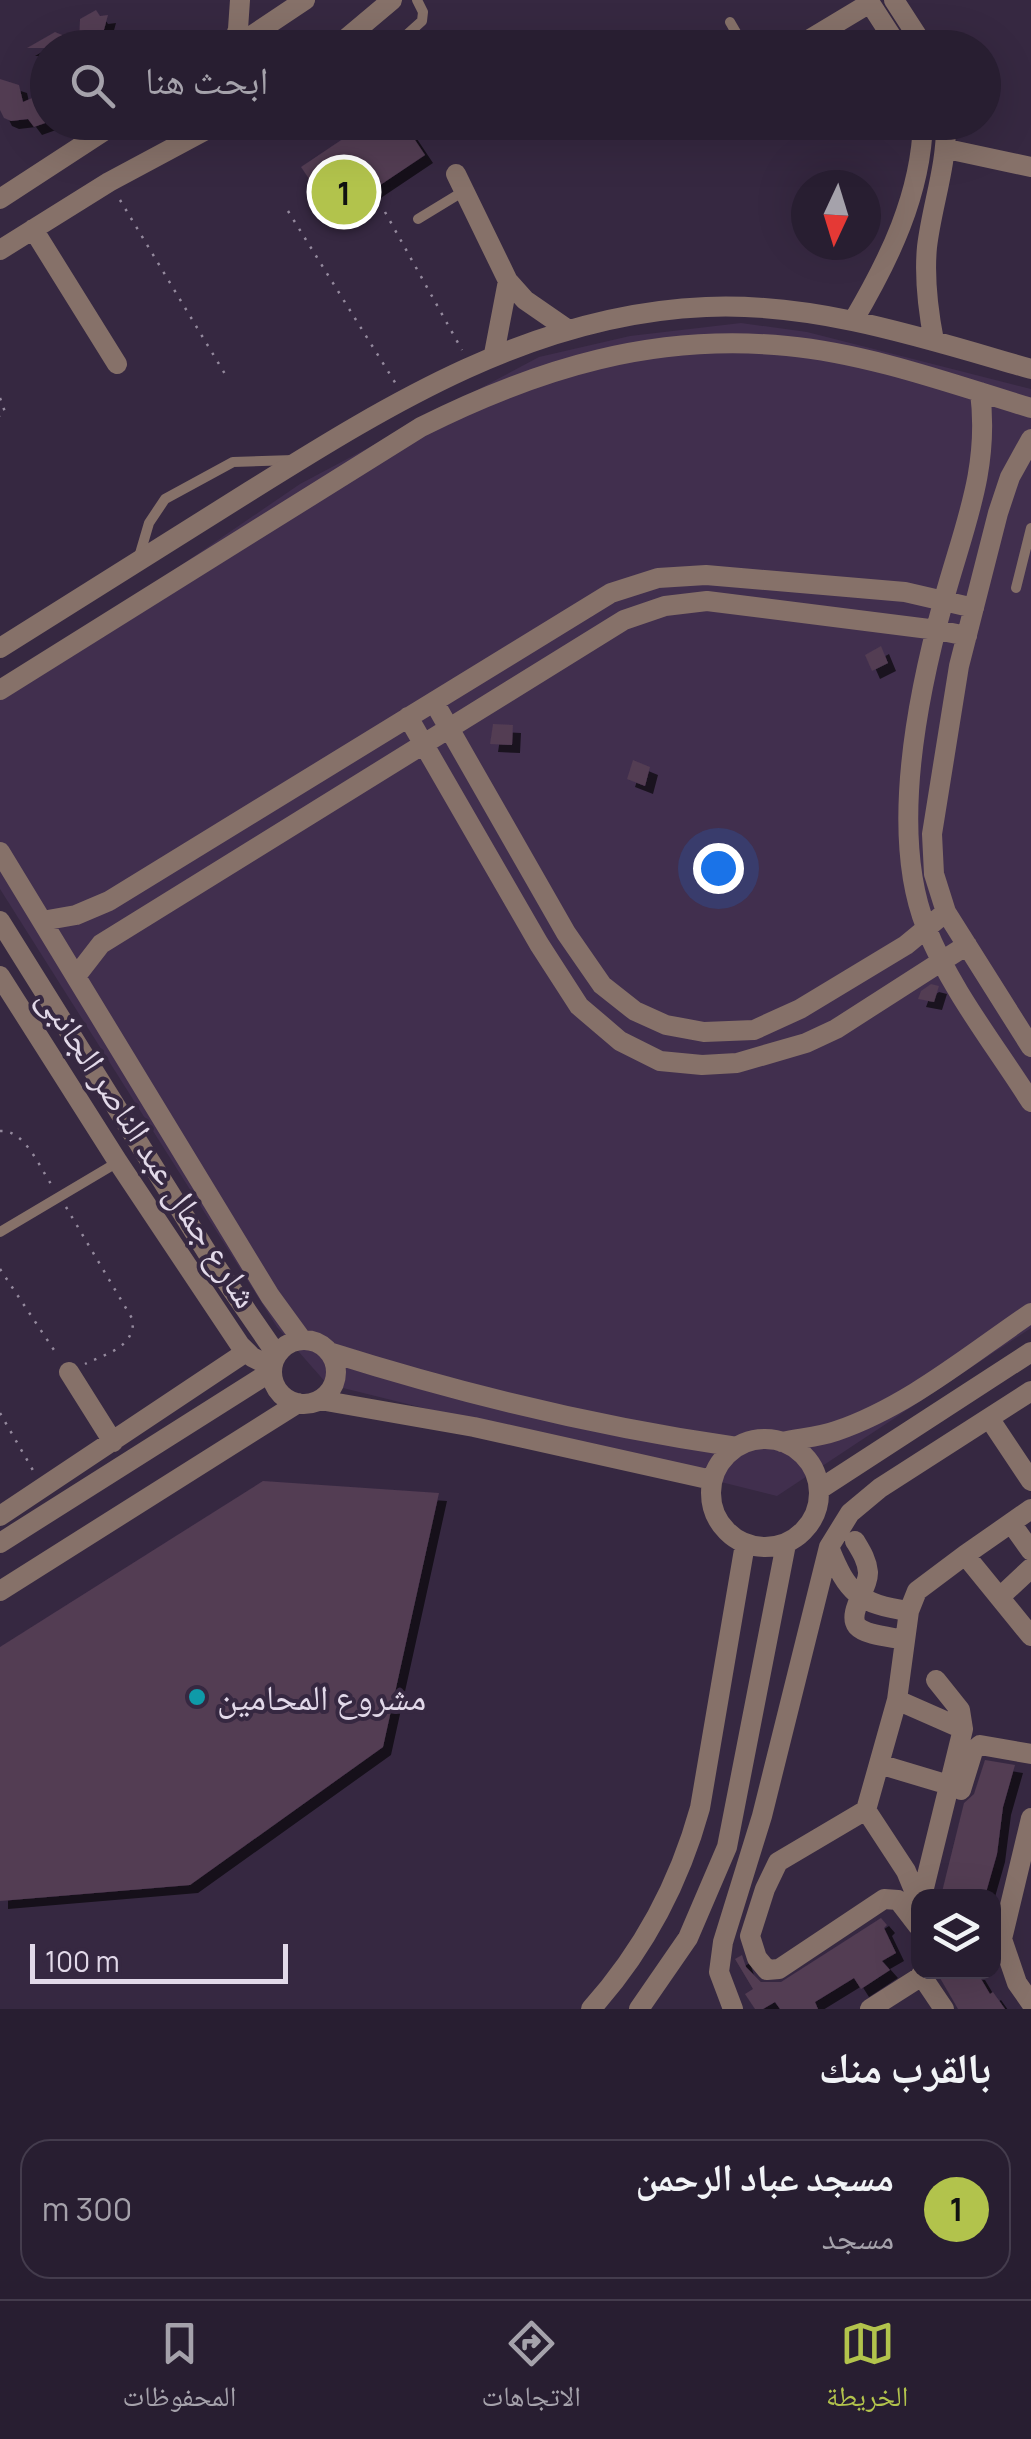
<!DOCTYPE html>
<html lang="ar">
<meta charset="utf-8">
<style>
body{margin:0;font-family:Manrope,"Noto Naskh Arabic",sans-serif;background:#302739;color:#f1f3f6;direction:rtl}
.controls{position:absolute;right:30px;bottom:30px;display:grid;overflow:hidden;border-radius:20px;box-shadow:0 10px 40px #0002}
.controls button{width:90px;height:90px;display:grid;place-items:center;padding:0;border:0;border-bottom:2px solid #443c4d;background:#281e31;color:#f1f3f6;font:50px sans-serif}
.compass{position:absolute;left:791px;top:170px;width:90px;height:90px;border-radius:50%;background:#281e31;box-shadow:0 10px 40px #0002;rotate:184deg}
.scale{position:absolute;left:30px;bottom:25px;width:258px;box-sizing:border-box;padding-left:10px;border:5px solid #e2d9e9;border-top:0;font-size:28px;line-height:35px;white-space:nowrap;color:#e2d9e9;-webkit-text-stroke:8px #362841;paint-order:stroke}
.you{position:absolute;left:718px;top:868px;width:35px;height:35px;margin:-25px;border:8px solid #fff;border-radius:50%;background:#1a73e8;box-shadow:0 0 0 15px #1a73e833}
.badge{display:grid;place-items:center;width:65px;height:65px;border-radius:50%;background:#b2c34c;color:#111;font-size:32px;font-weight:700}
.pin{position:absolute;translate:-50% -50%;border:5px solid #fff;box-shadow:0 2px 10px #0006}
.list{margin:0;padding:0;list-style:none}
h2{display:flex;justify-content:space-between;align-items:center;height:130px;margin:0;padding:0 40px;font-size:42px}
h2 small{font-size:32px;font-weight:400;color:#a5a2ab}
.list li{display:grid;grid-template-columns:65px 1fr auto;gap:30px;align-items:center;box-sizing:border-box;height:140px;margin:0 20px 20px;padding:0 20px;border:2px solid #443c4d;border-radius:30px}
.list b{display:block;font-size:38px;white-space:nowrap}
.list p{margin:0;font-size:32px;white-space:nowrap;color:#a5a2ab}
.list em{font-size:32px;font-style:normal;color:#a5a2ab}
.icon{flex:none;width:55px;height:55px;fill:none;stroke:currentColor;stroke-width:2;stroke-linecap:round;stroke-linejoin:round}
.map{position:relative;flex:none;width:1031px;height:2009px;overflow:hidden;direction:ltr}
.search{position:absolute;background:#281e31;box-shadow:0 10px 40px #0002;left:30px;right:30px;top:30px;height:110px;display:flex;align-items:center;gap:25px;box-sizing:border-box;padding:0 35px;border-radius:55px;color:#a5a2ab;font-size:38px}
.sheet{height:290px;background:#281e31}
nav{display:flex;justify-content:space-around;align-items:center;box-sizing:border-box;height:140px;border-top:2px solid #443c4d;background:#281e31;font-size:28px;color:#a5a2ab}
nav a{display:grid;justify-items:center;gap:5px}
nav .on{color:#b2c34c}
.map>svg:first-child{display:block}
.built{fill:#412f4e}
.building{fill:#523c53;filter:url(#shadow)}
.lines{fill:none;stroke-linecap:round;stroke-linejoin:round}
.path{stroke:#94899d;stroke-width:2.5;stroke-dasharray:2.5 8;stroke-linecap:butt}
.lane{stroke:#867169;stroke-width:10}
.street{stroke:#867169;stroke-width:20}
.culture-dot{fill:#0f9aa8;stroke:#362841;stroke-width:4}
.labels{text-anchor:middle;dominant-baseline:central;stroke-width:8;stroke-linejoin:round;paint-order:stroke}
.street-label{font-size:35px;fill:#e2d9e9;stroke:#362841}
.poi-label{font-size:35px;fill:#e2d9e9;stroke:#362841;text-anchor:start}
</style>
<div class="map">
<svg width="1031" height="2009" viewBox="0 0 1031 2009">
<defs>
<filter id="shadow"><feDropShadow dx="8" dy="8" stdDeviation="0" flood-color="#0009"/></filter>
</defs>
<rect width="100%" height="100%" fill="#362841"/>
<path class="built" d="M741,323L807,332L1031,389V1328L777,1496L327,1384L277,1327L0,889V689L300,484L539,357L630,336Z"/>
<path class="building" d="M96,10L100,16L108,15L99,48H27L55,32L79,42L80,19Z
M0,79L19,85L23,102L48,91V122L34,127L28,119L11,121L4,118L0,110Z
M368,122H403L425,155L334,216L301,167Z
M881,646L888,663L872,671L865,655Z
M493,724L513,725L512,745L490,744Z
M633,760L650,767L645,786L627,779Z
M931,984L939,986L934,1002L918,999L921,991Z
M263,1481L439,1493L383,1747L190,1885L0,1901V1647Z
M985,1760L1015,1765L1003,1807L997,1854L985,1896H941L964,1803L974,1794Z
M881,1918L887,1925L884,1928L896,1953L882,1961L890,1970L861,1989L854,1978L815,2002L818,2009H780L775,2002L763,2009H755L745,1994L753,1989L735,1959L742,1955L746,1967L761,1982H781Z
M942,1972H977L990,1994L993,1992L1005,2009H958L940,1978Z"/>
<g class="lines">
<path class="path" d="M120,200L225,374
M288,211L396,384
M385,212L462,350
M0,398L5,412L0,416
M0,1131C24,1129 39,1166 51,1184
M66,1207L133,1320C134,1348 107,1353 85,1364
M0,1269L58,1356
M0,1413L34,1472"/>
<path class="lane" d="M730,22L745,48
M392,48L422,21L423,12L417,0
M276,122H291
M418,219L464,191
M139,557L149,523L165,499L233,462L294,460
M1016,588L1031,528
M0,1232L118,1162"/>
<path class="street" d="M868,0L899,48
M894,0L925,48
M232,48L238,29L240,0
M233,48L305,0
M335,48L392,0
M795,48L870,3
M947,149L1031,167
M456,174L508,281L525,300L567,329
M0,199L118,122
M33,229L117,364
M0,250L109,182L221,122
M853,321C889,260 921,195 923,122
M934,341C928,310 924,279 927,247C932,205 947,166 946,122
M494,354L508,281
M980,392C990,469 964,526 944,599C918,693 889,834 926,927C950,989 995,1045 1031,1102
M1031,439L1010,477L998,513L959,666L932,834L934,874L946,912L1031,1047
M0,648C83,596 166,544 250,491C391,403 534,314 706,307C816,302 927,339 1031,369
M0,690L421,427C539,368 654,333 787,346C870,354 952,384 1031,408
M434,702L566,933L602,985L635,1011L666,1025L704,1032L754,1030L800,1009L906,945L946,912
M408,717L539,944L579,1006L620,1041L660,1061L702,1065L737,1063L806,1043L836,1029L967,945
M0,852L270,1296L302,1340
M0,921L213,1262L277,1355
M42,921L76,915L109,901L611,593L658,578L706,575L905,592L974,608
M77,975L101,944L624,620L665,606L707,601L937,630L967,636
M0,976L118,1162L240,1345L252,1357L272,1367
M272 1372a32 32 0 1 1 64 0a32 32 0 1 1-64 0Z
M329,1352C462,1394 598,1427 737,1447
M69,1372L113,1442
M320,1400L474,1427L712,1480
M989,1418L1031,1481
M711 1493a54 54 0 1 1 108 0a54 54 0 1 1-108 0Z
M782,1442C800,1438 819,1437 836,1431C907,1407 969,1355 1031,1313
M820,1489L1031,1352
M0,1516L246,1352
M1011,1523L1031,1551
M855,1541C861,1551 867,1560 868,1572C869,1587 847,1613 857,1626C866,1636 893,1637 905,1640
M0,1543L272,1371
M829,1547C847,1593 859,1604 909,1611
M965,1555L1031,1509
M0,1591L298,1403
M1000,1597L1031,1568
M897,1700L963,1729
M879,1764L949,1785
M961,1790L973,1751L980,1745L1031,1754
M866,1810L897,1700L909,1611L917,1591L965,1555L1031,1636
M1031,1818L1002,1939L1017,1983L1031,2003
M922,1896L963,1729L960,1710L936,1680
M918,1900L906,1871L866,1810L778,1862L765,1889L750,1936L757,1958L767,1970L779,1969L884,1899L898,1900L918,1926
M921,1975L944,2009
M591,2009C644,1950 679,1884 700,1808L745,1544
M639,2009L688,1938L727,1847L786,1544
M733,2009L719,1972L723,1942L762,1816L829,1547L850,1513L880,1488L1031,1391
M870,2009L928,1972"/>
</g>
<circle class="culture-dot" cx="197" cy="1697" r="10"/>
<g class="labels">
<g class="street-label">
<text transform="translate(149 1147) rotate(57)">شارع جمال عبد الناصر الجانبى</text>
</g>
<g class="poi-label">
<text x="217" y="1697">مشروع المحامين</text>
</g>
</g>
</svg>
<div class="controls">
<button><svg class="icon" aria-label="layers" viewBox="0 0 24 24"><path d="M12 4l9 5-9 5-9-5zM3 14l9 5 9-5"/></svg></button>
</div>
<svg class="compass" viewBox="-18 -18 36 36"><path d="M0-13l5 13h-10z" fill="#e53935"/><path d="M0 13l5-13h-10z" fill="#a5a2ab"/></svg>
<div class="scale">100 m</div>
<div class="you"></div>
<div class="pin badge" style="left:344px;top:192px">1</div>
<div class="search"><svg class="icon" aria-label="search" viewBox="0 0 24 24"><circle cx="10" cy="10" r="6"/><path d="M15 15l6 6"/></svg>ابحث هنا</div>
</div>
<section class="sheet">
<h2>بالقرب منك<small></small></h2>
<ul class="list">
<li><span class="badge">1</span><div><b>مسجد عباد الرحمن</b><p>مسجد</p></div><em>300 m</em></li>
</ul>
</section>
<nav>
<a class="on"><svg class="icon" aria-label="map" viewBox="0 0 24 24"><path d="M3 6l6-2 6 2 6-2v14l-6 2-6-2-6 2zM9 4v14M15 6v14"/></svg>الخريطة</a>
<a><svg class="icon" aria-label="directions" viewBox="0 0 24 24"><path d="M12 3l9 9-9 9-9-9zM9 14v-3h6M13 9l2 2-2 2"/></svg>الاتجاهات</a>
<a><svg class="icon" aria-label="saved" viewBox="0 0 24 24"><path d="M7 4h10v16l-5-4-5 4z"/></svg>المحفوظات</a>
</nav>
